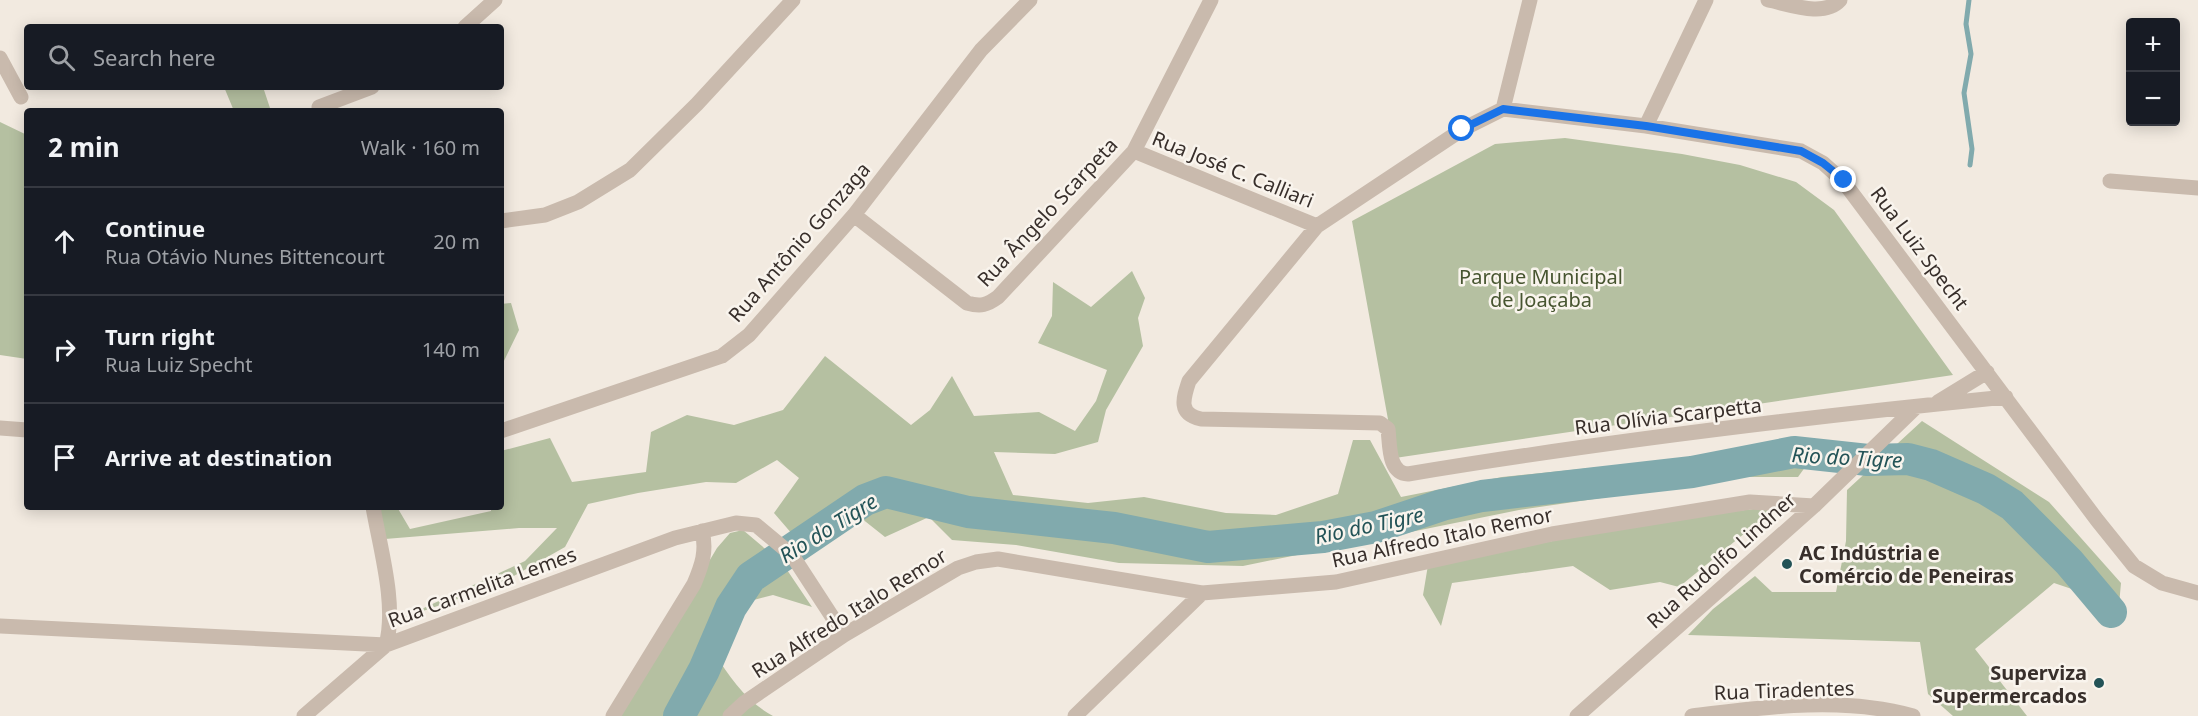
<!DOCTYPE html>
<meta charset="utf-8">
<style>
body{margin:0;font-family:"Noto Sans",sans-serif;background:#242831;color:#f1f3f6}
.controls{position:absolute;right:18px;top:18px;display:grid;overflow:hidden;border-radius:6px;box-shadow:0 3px 15px #0003}
.controls button{width:54px;height:54px;display:grid;place-items:center;padding:0;border:0;border-bottom:2px solid #363941;background:#171b24;color:#f1f3f6;font:30px sans-serif}
.stop{position:absolute;width:18px;height:18px;margin:-14px;border:4px solid #1a73e8;border-radius:50%;background:#fff}
.stop.end{background:#1a73e8;border-color:#fff;box-shadow:0 2px 6px #0008}
.list{margin:0;padding:0;list-style:none}
h2{display:flex;justify-content:space-between;align-items:center;height:78px;margin:0;padding:0 24px;font-size:26px}
h2 small{font-size:20px;font-weight:400;color:#9ea1a6}
.list li{display:grid;grid-template-columns:39px 1fr auto;gap:18px;align-items:center;box-sizing:border-box;height:108px;padding:0 24px;border-top:2px solid #363941}
.list b{display:block;font-size:22px;white-space:nowrap}
.list p{margin:0;font-size:20px;white-space:nowrap;color:#9ea1a6}
.list em{font-size:20px;font-style:normal;color:#9ea1a6}
.icon{flex:none;width:33px;height:33px;fill:none;stroke:currentColor;stroke-width:2;stroke-linecap:round;stroke-linejoin:round}
.map{position:relative;flex:none;width:2198px;height:716px;overflow:hidden}
.search{position:absolute;background:#171b24;box-shadow:0 3px 15px #0003;left:24px;top:24px;width:480px;height:66px;display:flex;align-items:center;gap:15px;box-sizing:border-box;padding:0 21px;border-radius:6px;color:#9ea1a6;font-size:22px}
.panel{position:absolute;background:#171b24;box-shadow:0 3px 15px #0003;left:24px;top:108px;width:480px;height:402px;border-radius:6px}
.map>svg:first-child{display:block}
.green{fill:#b5c0a1}
.lines{fill:none;stroke-linecap:round;stroke-linejoin:round}
.stream{stroke:#81aaad;stroke-width:5}
.river{stroke:#81aaad;stroke-width:32}
.minor{stroke:#c9baad;stroke-width:15}
.route{stroke:#1a73e8;stroke-width:8}
.poi-dot{fill:#235357;stroke:#f9f4ed;stroke-width:2}
.labels{text-anchor:middle;dominant-baseline:central;stroke-width:5;stroke-linejoin:round;paint-order:stroke}
.street-label{font-size:20px;fill:#382f2b;stroke:#f9f4ed}
.park-label{font-size:20px;fill:#475530;stroke:#f9f4ed}
.poi-label{font-size:20px;font-weight:bold;fill:#382f2b;stroke:#f9f4ed;text-anchor:start}
.water-label{font-size:21px;font-style:italic;fill:#235357;stroke:#f9f4ed}
</style>
<div class="map">
<svg width="2198" height="716" viewBox="0 0 2198 716">
<rect width="100%" height="100%" fill="#f2eae0"/>
<path class="green" d="M224,87H263L271,111H234Z
M0,122L27,135V359L0,355Z
M1565,138L1682,154L1740,165L1796,182L1834,210L1953,375L1395,458L1352,221L1495,144Z
M1132,271L1145,298L1138,318L1143,346L1106,410L1098,442L1055,454L994,452L1013,495L1088,503L1144,497L1226,513L1276,515L1338,494L1353,440H1370L1401,497L1502,477L1821,445L1798,477H1745L1519,510L1243,566L1119,563L1016,545L952,540L929,517L885,537L861,518L805,549L774,513L799,478L777,460L736,483L706,482L638,493L588,504L565,547L498,585L400,619L525,561L557,528H519L385,539L379,507H397L410,529L491,511V507H501V451L550,438L572,482L646,472L651,432L687,415L734,425L783,410L825,356L911,425L930,410L952,376L974,416L1039,412L1075,431L1096,401L1107,370L1038,343L1052,316L1053,282L1091,307Z
M511,303L519,330L501,367V304Z
M1922,421L2049,502L2121,583L2119,605L2054,583L1975,649L2027,716H1953L1928,694L1920,642L1688,635L1713,609L1755,576L1772,592H1836L1846,541L1847,490Z
M1778,506L1679,587L1660,582L1610,590L1573,566L1452,583L1441,626L1423,595L1428,565L1662,520Z
M743,530L783,564L812,607L773,595L746,602L715,654C730,678 748,703 773,716H617L717,548L730,533Z"/>
<g class="lines">
<path class="stream" d="M1969,0L1966,24L1971,54L1964,93L1972,149L1970,165"/>
<path class="river" d="M679,716L704,670L731,607L751,577L865,500L886,492L968,512L1114,528L1208,547L1323,537L1376,527L1442,505L1482,496L1692,472L1794,452L1868,460L1908,459L1931,465L1986,489L2012,505L2069,562L2111,612"/>
<path class="minor" d="M1768,0C1789,4 1824,18 1840,0
M465,27L495,0
M0,58L21,97
M319,107L372,87
M1503,109L1463,129L1317,226L1189,381C1183,399 1178,414 1201,419L1380,423L1388,429C1390,445 1388,473 1408,474C1606,441 1806,417 2006,397
M1503,109L1646,126L1801,151L1823,163L1843,181L2097,520L2134,566L2162,583L2198,593
M1503,109L1530,0
M1646,126L1706,0
M1134,151L1317,226
M2110,181L2198,188
M854,215L967,303C981,307 987,305 998,297L1134,151L1211,0
M501,221L545,215L578,202L630,170L697,104L793,0
M1938,402L1987,372
M0,428L27,430
M501,431L722,356L749,335L854,215L981,50L1030,0
M0,626L386,645L675,538L736,523L756,525L792,555L844,635
M304,716L386,645C397,605 380,548 373,507
M613,716L694,584C702,565 707,551 702,531
M730,716L744,703L844,635L958,568L976,562L998,559L1202,593L1336,582L1552,534L1750,502L1814,506
M1075,716L1202,593
M1577,716L1814,506L1916,407
M1692,716C1764,707 1843,696 1913,716"/>
</g>
<g class="lines">
<path class="route" d="M1462,129L1503,109L1646,126L1801,151L1823,163L1844,180"/>
</g>
<g class="poi-dot">
<circle cx="1787" cy="564" r="6"/>
<circle cx="2099" cy="683" r="6"/>
</g>
<g class="labels">
<g class="street-label">
<text transform="translate(1233 169) rotate(22)">Rua José C. Calliari</text>
<text transform="translate(1047 212) rotate(-47)">Rua Ângelo Scarpeta</text>
<text transform="translate(799 242) rotate(-49)">Rua Antônio Gonzaga</text>
<text transform="translate(1920 248) rotate(53)">Rua Luiz Specht</text>
<text transform="translate(1668 416) rotate(-7)">Rua Olívia Scarpetta</text>
<text transform="translate(1442 537) rotate(-12)">Rua Alfredo Italo Remor</text>
<text transform="translate(1721 560) rotate(-42)">Rua Rudolfo Lindner</text>
<text transform="translate(482 587) rotate(-20)">Rua Carmelita Lemes</text>
<text transform="translate(849 613) rotate(-32)">Rua Alfredo Italo Remor</text>
<text transform="translate(1784 690) rotate(-2)">Rua Tiradentes</text>
</g>
<g class="park-label">
<text x="1541" y="276">Parque Municipal<tspan x="1541" dy="23">de Joaçaba</tspan></text>
</g>
<g class="poi-label">
<text x="1799" y="552">AC Indústria e<tspan x="1799" dy="23">Comércio de Peneiras</tspan></text>
<text x="2087" y="672" text-anchor="end">Superviza<tspan x="2087" dy="23">Supermercados</tspan></text>
</g>
<g class="water-label">
<text transform="translate(1847 457) rotate(3)">Rio do Tigre</text>
<text transform="translate(1369 525) rotate(-12)">Rio do Tigre</text>
<text transform="translate(828 528) rotate(-32)">Rio do Tigre</text>
</g>
</g>
</svg>
<div class="controls">
<button>+</button>
<button>−</button>
</div>
<div class="stop" style="left:1462px;top:129px"></div>
<div class="stop end" style="left:1844px;top:180px"></div>
<div class="search"><svg class="icon" aria-label="search" viewBox="0 0 24 24"><circle cx="10" cy="10" r="6"/><path d="M15 15l6 6"/></svg>Search here</div>
<section class="panel">
<h2>2 min<small>Walk · 160 m</small></h2>
<ul class="list">
<li><svg class="icon" aria-label="ahead" viewBox="0 0 24 24"><path d="M12 20V5M6 11l6-6 6 6"/></svg><div><b>Continue</b><p>Rua Otávio Nunes Bittencourt</p></div><em>20 m</em></li>
<li><svg class="icon" aria-label="right" viewBox="0 0 24 24"><path d="M7 20v-9h11M14 6l5 5-5 5"/></svg><div><b>Turn right</b><p>Rua Luiz Specht</p></div><em>140 m</em></li>
<li><svg class="icon" aria-label="arrive" viewBox="0 0 24 24"><path d="M6 21V4h12l-3 4 3 4H6"/></svg><div><b>Arrive at destination</b></div></li>
</ul>
</section>
</div>
